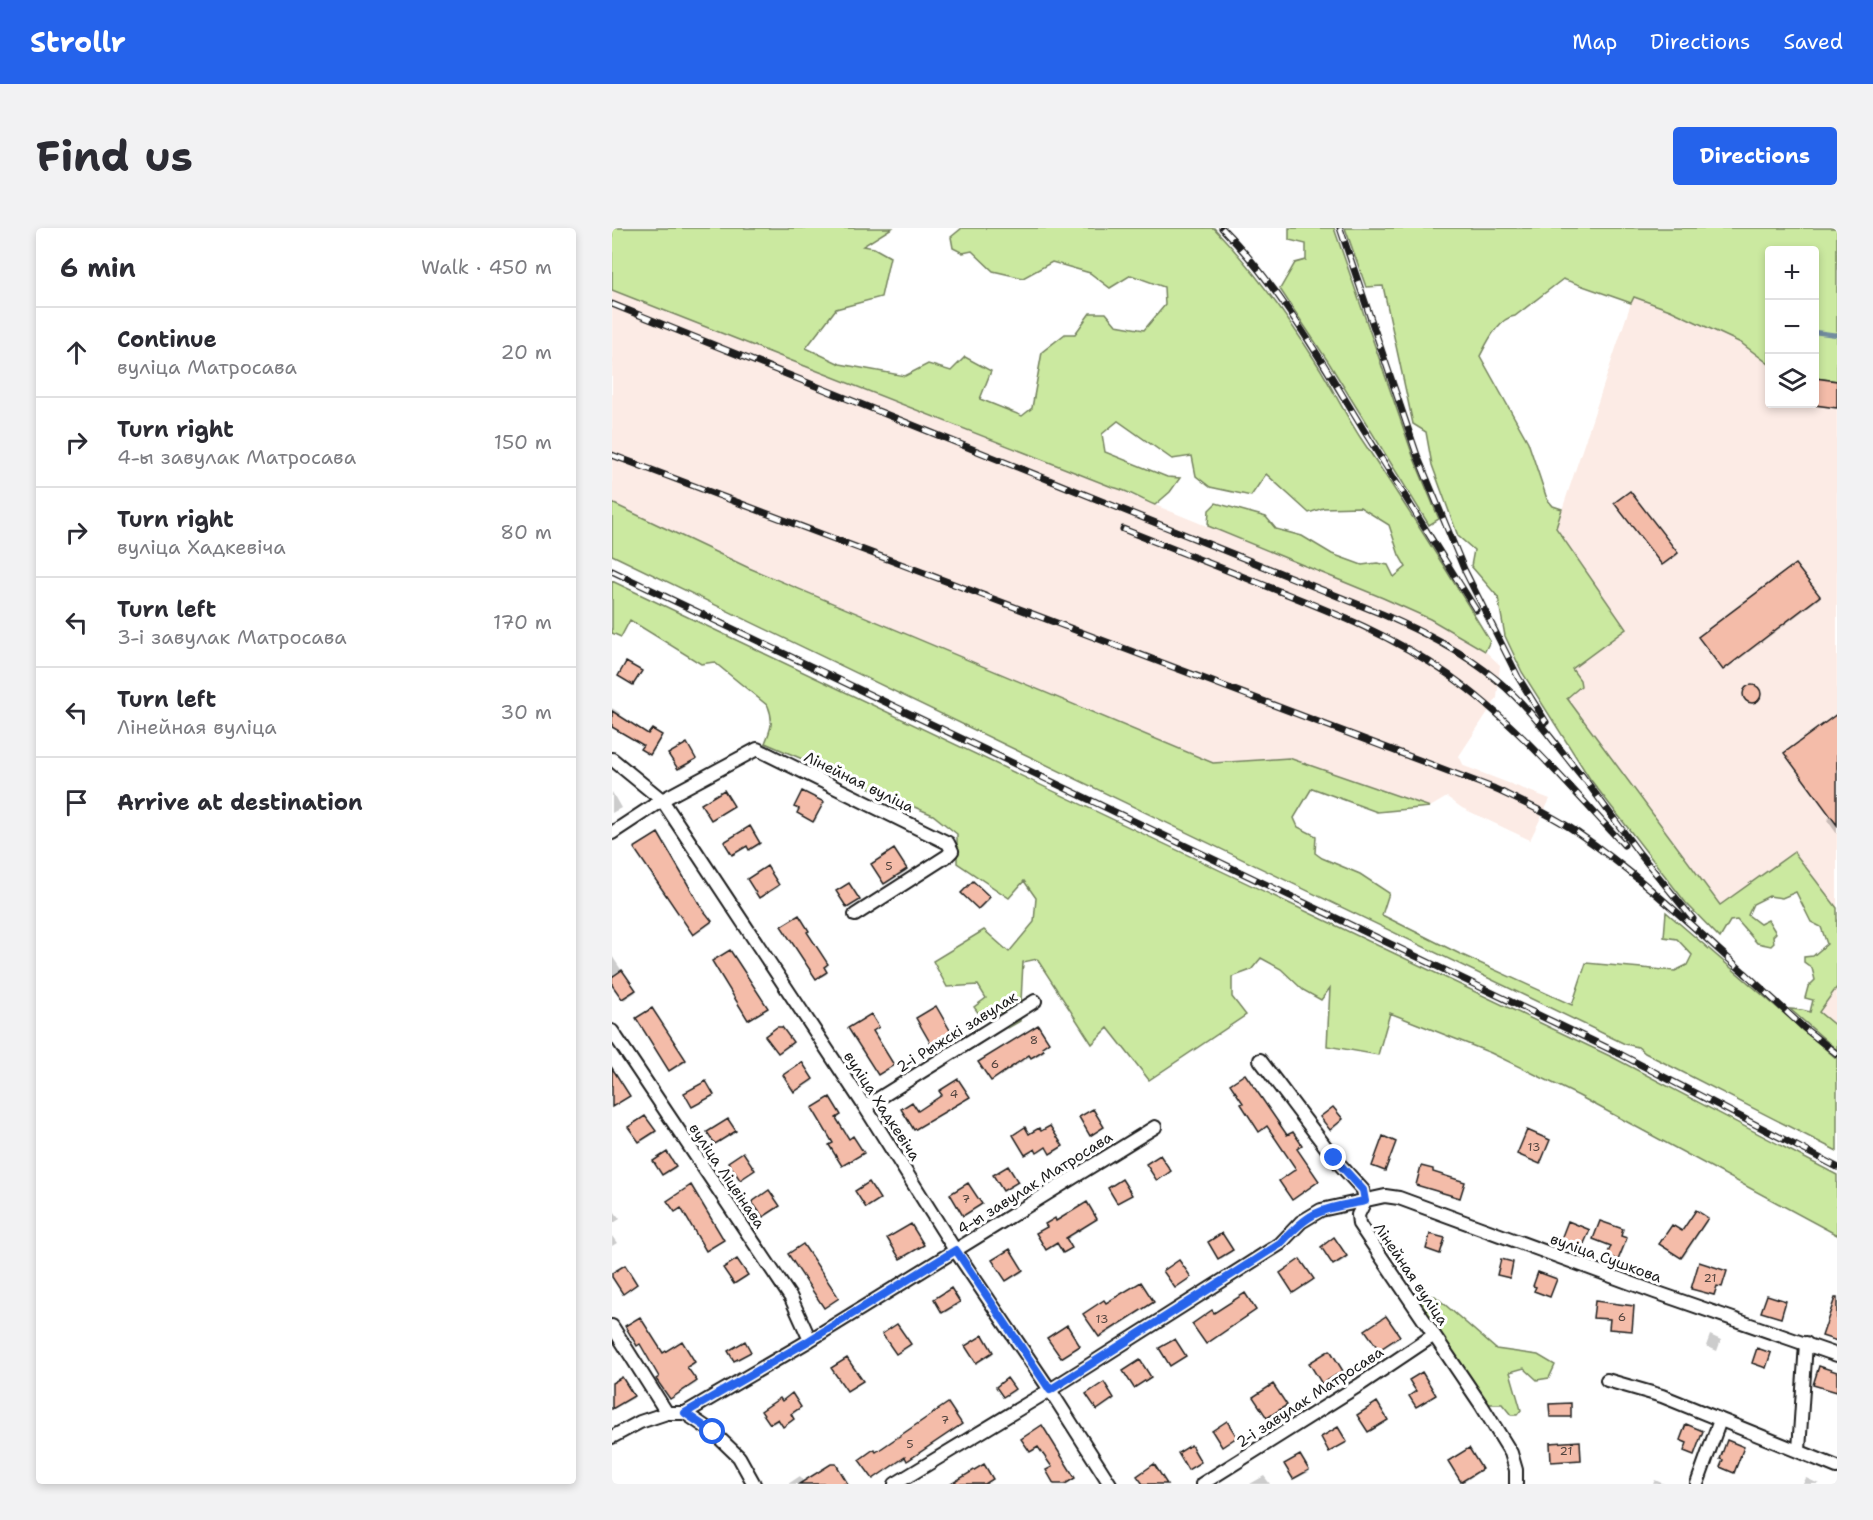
<!DOCTYPE html>
<meta charset="utf-8">
<style>
body{margin:0;font-family:"Shantell Sans",sans-serif;background:#f2f2f3;color:#2b2b33}
.controls{position:absolute;right:18px;top:18px;display:grid;overflow:hidden;border-radius:6px;box-shadow:0 3px 9px #0003}
.controls button{width:54px;height:54px;display:grid;place-items:center;padding:0;border:0;border-bottom:2px solid #e1e1e2;background:#fff;color:#2b2b33;font:30px sans-serif}
.stop{position:absolute;width:18px;height:18px;margin:-14px;border:4px solid #2563eb;border-radius:50%;background:#fff}
.stop.end{background:#2563eb;border-color:#fff;box-shadow:0 2px 6px #0008}
.list{margin:0;padding:0;list-style:none}
h2{display:flex;justify-content:space-between;align-items:center;height:78px;margin:0;padding:0 24px;font-size:26px}
h2 small{font-size:20px;font-weight:400;color:#7c7c81}
.list li{display:grid;grid-template-columns:39px 1fr auto;gap:18px;align-items:center;box-sizing:border-box;height:90px;padding:0 24px;border-top:2px solid #e1e1e2}
.list b{display:block;font-size:22px;white-space:nowrap}
.list p{margin:0;font-size:20px;white-space:nowrap;color:#7c7c81}
.list em{font-size:20px;font-style:normal;color:#7c7c81}
.icon{flex:none;width:33px;height:33px;fill:none;stroke:currentColor;stroke-width:2;stroke-linecap:round;stroke-linejoin:round}
.map{position:relative;flex:none;width:1225px;height:1256px;overflow:hidden;border-radius:6px}
header{display:flex;align-items:center;gap:36px;box-sizing:border-box;height:84px;padding:0 30px;background:#2563eb;color:#fff}
header strong{font-size:28px}
nav{display:flex;gap:33px;margin-inline-start:auto;font-size:21px}
.intro{display:flex;align-items:center;justify-content:space-between;box-sizing:border-box;height:144px;padding:0 36px}
h1{margin:0;font-size:42px}
.button{padding:15px 27px;border-radius:6px;background:#2563eb;color:#fff;font-size:21px;font-weight:700}
main{display:flex;gap:36px;padding:0 36px}
aside{flex:1;background:#fff;border-radius:6px;box-shadow:0 3px 9px #0003}
.map>svg:first-child{display:block}
.built{fill:#fcebe5}
.green{fill:#cbe9a0;stroke:#74825e;stroke-width:1.5}
.shadow{fill:#0003}
.lines{fill:none;stroke-linecap:round;stroke-linejoin:round}
.stream{stroke:#728c9f;stroke-width:4.5}
.building{fill:#f4bca9;stroke:#1c1c1c;stroke-width:1.5}
.minor-casing{stroke:#1c1c1c;stroke-width:16}
.minor{stroke:#fff;stroke-width:12}
.rail-casing{stroke:#1c1c1c;stroke-width:7}
.rail{stroke:#fff;stroke-width:4.5;stroke-dasharray:14;stroke-linecap:butt}
.route{stroke:#2563eb;stroke-width:8}
.labels{text-anchor:middle;dominant-baseline:central;stroke-width:6;stroke-linejoin:round;paint-order:stroke}
.number-label{font-size:12px;fill:#52443f}
.street-label{font-size:15px;fill:#1c1c1c;stroke:#fff}
</style>
<header>
<strong>Strollr</strong>
<nav><a>Map</a><a>Directions</a><a>Saved</a></nav>
</header>
<div class="intro"><h1>Find us</h1><a class="button">Directions</a></div>
<main>
<aside>
<h2>6 min<small>Walk · 450 m</small></h2>
<ul class="list">
<li><svg class="icon" aria-label="ahead" viewBox="0 0 24 24"><path d="M12 20V5M6 11l6-6 6 6"/></svg><div><b>Continue</b><p>вуліца Матросава</p></div><em>20 m</em></li>
<li><svg class="icon" aria-label="right" viewBox="0 0 24 24"><path d="M7 20v-9h11M14 6l5 5-5 5"/></svg><div><b>Turn right</b><p>4-ы завулак Матросава</p></div><em>150 m</em></li>
<li><svg class="icon" aria-label="right" viewBox="0 0 24 24"><path d="M7 20v-9h11M14 6l5 5-5 5"/></svg><div><b>Turn right</b><p>вуліца Хадкевіча</p></div><em>80 m</em></li>
<li><svg class="icon" aria-label="left" viewBox="0 0 24 24"><path d="M17 20v-9H6M10 6l-5 5 5 5"/></svg><div><b>Turn left</b><p>3-і завулак Матросава</p></div><em>170 m</em></li>
<li><svg class="icon" aria-label="left" viewBox="0 0 24 24"><path d="M17 20v-9H6M10 6l-5 5 5 5"/></svg><div><b>Turn left</b><p>Лінейная вуліца</p></div><em>30 m</em></li>
<li><svg class="icon" aria-label="arrive" viewBox="0 0 24 24"><path d="M6 21V4h12l-3 4 3 4H6"/></svg><div><b>Arrive at destination</b></div></li>
</ul>
</aside>
<div class="map">
<svg width="1225" height="1256" viewBox="0 0 1225 1256">
<rect width="100%" height="100%" fill="#fff"/>
<filter id="ink" filterUnits="userSpaceOnUse"><feTurbulence type="fractalNoise" baseFrequency=".0167" numOctaves="2"/><feDisplacementMap in="SourceGraphic" scale="12" xChannelSelector="R" yChannelSelector="G"/><feConvolveMatrix kernelMatrix="1 2 1 2 8 2 1 2 1" color-interpolation-filters="sRGB"/></filter>
<g filter="url(#ink)">
<path class="built" d="M0,62L500,259L509,260L516,266L771,370L818,391L873,423L888,437L885,470L847,528L852,538L938,571L918,612L850,580L835,569L818,579L677,530L601,535L137,340L0,275Z
M1021,69L1058,82L1129,115L1157,136L1158,176H1202L1203,150L1225,153V680L1182,624L1108,677L954,469L968,452L959,442L944,300Z
M1225,759V799L1207,784Z"/>
<path class="green" d="M0,0H280L251,18L262,20L278,29L269,69L224,81L194,120L228,136L293,148L316,136L339,143L353,129L379,143L368,171L410,188L420,180L430,124L453,106H463L478,85H494L504,97L532,102L553,77L552,59L519,47L498,60L478,45L440,34L411,50L381,43L360,23L351,25L341,20L339,9L350,0H602C642,42 678,92 709,142C722,164 734,187 748,209C793,276 836,344 878,413L873,423L818,391L771,370L596,298L597,282L604,275L654,289L664,301L690,308L720,326L750,337L765,335L776,337L782,349L794,339L787,327L777,297L748,279L711,280L697,285L654,246L639,268L598,259L584,248L580,228L560,231L506,193L490,206L493,224L555,249L568,250L558,264L543,277C530,272 513,261 500,259L0,62Z
M677,0H722L801,228L827,291L817,297L717,135L668,61L683,35L694,32V16L677,12Z
M733,0H1225V153L1203,150L1202,22H1158L1157,136L1129,115L1058,82L1022,69L1019,75L951,51L903,88C886,90 875,115 868,128L916,214L935,271L941,278L950,281L944,300L1014,401L960,441L968,452L969,458L955,470L1108,677L1182,624L1225,680V759L1207,784L1225,799V822L1178,781L1190,782L1198,784L1201,772L1193,770L1196,759L1203,752L1200,740L1192,734V729L1201,728L1215,716L1209,699L1199,694L1184,664L1170,670L1157,668L1141,676L1136,687L1148,696L1156,692L1164,705L1161,708L1162,715L1159,718L1145,715L1125,692L1118,693L1108,710L1074,675L978,551L910,444L893,408L886,369L859,338L862,322L846,308L820,237L814,204L801,196L771,58L754,59Z
M0,275L137,340L601,535L677,530L818,579L765,584L700,560L682,590L686,599L704,608L703,625L710,630L748,646L777,665L770,687L848,726L960,777L974,735L1063,743L1075,737L1080,727L1065,711L1052,709L1054,684L1225,831V923L1033,825L1026,819L1013,816L0,327Z
M0,353L1002,830L1225,947V1007L967,868L879,825L778,785L766,827L715,818L718,760L709,772L691,762L669,741L649,730L639,742L620,749V769L634,787L537,852L496,800L480,816L425,731L411,734L408,793L396,800L387,781L370,790L362,779L374,770L366,757L335,759L321,733L372,702L397,724L422,694L424,670L412,653L397,670L345,635V606L321,587L153,515C159,501 162,493 156,478L102,434L89,436L18,392L9,409L0,405Z
M813,1068H823L884,1121L926,1127L943,1137L937,1150L925,1152L912,1140L898,1144L909,1182L905,1187H899L890,1176H874L808,1076Z"/>
<path class="shadow" d="M1202,151L1225,154V181L1190,176H1202Z
M1017,265L1066,327L1052,337L1004,276Z
M1183,338L1208,370L1113,442L1088,409Z
M1133 467a8 8 0 1 1 16 0a8 8 0 1 1-16 0Z
M0,480L8,485L6,489L37,508L40,503L50,509L40,526H37L32,517L1,498L0,499Z
M1225,488V606L1215,592L1220,587L1174,525Z
M76,518L84,532L68,542L59,526Z
M0,564L9,580L0,585Z
M112,564L122,579L101,592L91,577Z
M211,575L203,594L188,586Z
M138,601L148,617L139,622L137,618L122,627L114,614Z
M24,621L90,682L100,695L83,707Z
M282,623L295,643L274,656L261,636Z
M154,640L167,659L149,670L137,652Z
M361,655L378,671L368,681L351,665Z
M188,690L197,704L195,706L216,738L212,741L215,746L206,751Z
M118,724L156,781L138,792L137,791Z
M0,728L24,764L12,772L0,754Z
M325,781L339,805L321,816L320,815Z
M40,782L74,834L59,843L58,842Z
M426,798L437,816L430,820L432,824L422,830L419,828L381,853L368,834Z
M168,799L181,816L168,825L155,808Z
M190,836L201,853L184,864L174,849Z
M346,853L358,870L304,902L291,882L306,885L332,868Z
M95,856L102,868L82,879L81,878Z
M218,872L228,889L224,892L237,913L241,910L251,926L233,938L219,917L223,915Z
M631,877L675,909L681,907L690,919L685,922L707,954L682,972L669,953L686,942L657,898L649,904Z
M721,881L731,893L720,902L710,889Z
M33,890L44,905L29,914L18,899Z
M116,892L124,904L105,916L97,904Z
M438,899L451,919L441,926L436,919L427,925L424,921L415,927L403,908L429,905Z
M937,913L929,936L908,927Z
M784,915L774,943L762,938Z
M55,926L64,940L52,947L43,934Z
M357,958L369,978L353,988L340,967Z
M80,960L111,1013L96,1023L71,980L65,984L57,973Z
M157,964L168,979L153,989L143,974Z
M476,977L485,992L454,1012L459,1021L453,1025L447,1016L436,1022L444,995Z
M0,982L2,983L8,991L0,996Z
M1084,984L1096,992L1071,1030L1049,1016L1070,1006Z
M300,998L312,1018L290,1031L289,1030Z
M1010,1003L1009,1010L1015,1013L1007,1032L998,1028L1001,1018Z
M0,1008L5,1015L0,1018Z
M611,1008L620,1024L609,1031L598,1014Z
M722,1011L735,1030L724,1037L711,1019Z
M833,1011L829,1026L815,1021Z
M399,1024L411,1044L396,1053L395,1052Z
M124,1033L135,1049L124,1056L113,1040Z
M688,1033L701,1053L683,1065L670,1045Z
M1114,1044L1111,1059L1106,1058L1103,1068L1082,1061Z
M529,1056L542,1075L490,1109L474,1086L494,1077Z
M339,1062L348,1076L333,1085L324,1071Z
M633,1067L644,1083L596,1116L582,1096L602,1087Z
M774,1090L788,1110L769,1122L755,1103Z
M285,1098L299,1118L286,1126L272,1107Z
M15,1099L51,1127L71,1116L83,1136L75,1140L85,1155L60,1171L47,1151L49,1149L30,1116L26,1117Z
M455,1099L468,1119L451,1130L438,1111Z
M1098,1107L1109,1112L1105,1123L1094,1118Z
M370,1109L381,1126L366,1135L355,1118Z
M134,1116L139,1125L125,1133L118,1124Z
M718,1123L731,1144L712,1156L699,1135Z
M811,1147L824,1168L806,1179V1164Z
M11,1152L22,1170L0,1182V1157Z
M395,1152L403,1163L393,1169L386,1159Z
M492,1156L502,1172L487,1182L476,1166Z
M661,1157L675,1178L657,1190L643,1170Z
M180,1167L189,1180L179,1188L182,1192L173,1199L168,1192L161,1196L151,1184Z
M764,1176L776,1193L758,1204L747,1187Z
M336,1177L350,1197L297,1233L295,1230L262,1250L264,1226Z
M429,1199L463,1251L455,1256H444L442,1239L428,1219L420,1224L411,1211Z
M1091,1204L1083,1227L1074,1224L1076,1215Z
M967,1214L970,1232L941,1233Z
M1131,1220L1123,1245L1109,1239L1112,1232Z
M856,1222L870,1242L852,1254L838,1234Z
M689,1229L697,1244L683,1251L674,1236Z
M188,1248L192,1255L235,1256H176Z
M652,1248L658,1256H638Z
M1194,1250L1207,1256H1191Z
M1043,1252L1052,1256H1041Z"/>
<g class="lines">
<path class="stream" d="M1202,104L1225,107"/>
</g>
<path class="building" d="M1203,150L1225,153V180L1203,177Z
M1018,263L1066,325L1050,337L1002,275Z
M1183,336L1208,368L1111,442L1086,409Z
M14,434L30,443L21,457L6,448Z
M1131 466a9 9 0 1 1 18 0a9 9 0 1 1-18 0Z
M0,483L36,506L40,501L50,507L38,527L28,521L31,517L0,499Z
M1225,486V597L1172,525Z
M75,515L84,531L66,541L56,526Z
M112,562L122,578L99,592L89,576Z
M190,563L212,574L201,594L185,585L187,581L182,579Z
M138,598L148,615L137,622L135,618L120,627L112,614Z
M46,605L89,679L100,693L81,707L22,620Z
M282,621L295,641L272,656L259,636Z
M155,638L167,657L147,670L135,651Z
M361,653L378,669L366,681L349,665Z
M237,655L248,672L235,680L224,663Z
M187,687L197,703L195,704L216,736L212,739L215,744L204,751L169,698Z
M118,722L156,780L136,792L100,733Z
M10,742L24,762L10,771L0,757V749Z
M324,778L339,804L319,816L304,790Z
M40,780L74,832L57,843L24,790Z
M259,786L267,799L261,803L282,837L266,847L236,800Z
M426,797L437,814L430,819L432,822L419,830L417,827L379,853L366,834Z
M165,799H170L181,814L166,825L153,808Z
M190,834L201,851L182,864L171,847Z
M0,840L18,868L0,879Z
M633,846L675,907L681,904L690,917L685,921L707,953L680,972L667,953L684,941L655,898L647,904L629,876L631,875L618,856Z
M346,851L358,869L302,902L289,881L300,874L306,883L330,867L327,863Z
M94,853L102,867L80,879L72,865Z
M218,869L229,887L224,890L237,911L241,908L252,925L230,938L217,917L221,915L200,880Z
M721,879L731,891L718,902L708,889Z
M481,881L492,899L478,908L467,889Z
M33,888L44,903L27,914L16,899Z
M116,891L124,903L103,916L95,904Z
M438,898L451,918L438,926L434,919L425,925L423,921L413,927L401,907L413,899L417,906L427,900L429,903Z
M915,902L938,912L928,936L905,926Z
M771,908L784,914L773,943L760,938Z
M55,924L64,938L50,947L41,933Z
M131,924L143,942L128,952L116,934Z
M548,927L559,943L545,953L534,936Z
M396,938L406,954L391,963L381,947Z
M809,938L821,941V944L853,954L848,970L804,957Z
M510,951L520,967L505,975L496,960Z
M257,954L268,971L254,980L243,963Z
M356,955L370,976L351,988L338,966Z
M79,957L112,1012L94,1023L69,980L63,984L55,973Z
M157,962L168,978L151,989L140,974Z
M475,974L485,991L454,1010L460,1020L451,1025L445,1015L434,1022L424,1005L435,999L433,996L443,990L444,993Z
M1084,982L1096,990L1069,1030L1047,1016L1060,997L1070,1003Z
M956,993L978,1002L970,1020L949,1011Z
M988,993L1011,1001L1009,1008L1015,1010L1006,1032L995,1027L999,1018L981,1011Z
M299,996L312,1017L288,1031L275,1010Z
M610,1005L621,1022L606,1031L596,1014Z
M818,1006L833,1010L828,1026L814,1021Z
M722,1009L735,1028L721,1037L709,1019Z
M191,1016L227,1070L212,1080L176,1026Z
M398,1021L411,1042L394,1053L380,1032Z
M125,1031L136,1047L122,1056L111,1040Z
M688,1031L702,1051L681,1065L668,1045Z
M889,1031L901,1034L898,1050L885,1047Z
M567,1032L579,1049L563,1060L551,1043Z
M1087,1034L1115,1043L1110,1059L1105,1058L1102,1067L1079,1061Z
M13,1037L25,1056L11,1066L0,1049V1045Z
M926,1044L945,1051L938,1069L922,1063L924,1059L921,1058Z
M529,1054L542,1074L487,1109L471,1086L492,1072L494,1075Z
M339,1060L348,1074L330,1085L322,1071Z
M633,1065L644,1082L594,1116L580,1096L600,1082L602,1085Z
M1155,1067L1174,1073L1169,1090L1149,1084Z
M1223,1070H1225V1113L1210,1108Z
M983,1073L1022,1078L1020,1103L997,1101L998,1091L981,1090Z
M774,1088L788,1108L767,1122L753,1102Z
M28,1089L51,1125L70,1113L83,1134L75,1139L85,1153L58,1171L44,1151L47,1149L28,1116L25,1118L13,1098Z
M285,1096L299,1116L284,1126L270,1106Z
M455,1097L468,1118L449,1130L435,1110Z
M371,1107L381,1124L364,1135L353,1118Z
M563,1111L574,1128L558,1138L547,1120Z
M133,1113L139,1124L122,1133L116,1123Z
M1145,1120L1159,1125L1154,1140L1140,1135Z
M718,1122L731,1143L710,1156L697,1135Z
M235,1130L251,1153L235,1163L219,1140Z
M528,1132L539,1149L522,1160L511,1143Z
M1207,1138L1225,1144V1164L1201,1157Z
M810,1144L824,1167L804,1179L797,1168L804,1163L797,1152Z
M10,1149L22,1168L0,1181V1155Z
M395,1150L403,1161L391,1169L384,1159Z
M492,1154L502,1170L485,1182L474,1166Z
M661,1156L675,1177L655,1190L641,1169Z
M180,1165L189,1179L179,1186L182,1191L171,1199L166,1191L158,1196L149,1183L168,1170L170,1173Z
M765,1174L776,1192L756,1204L745,1187Z
M336,1175L350,1196L295,1233L293,1229L261,1251L247,1232L262,1221L264,1224Z
M959,1175V1189H938L937,1176Z
M615,1193L625,1209L610,1219L600,1203Z
M1074,1196L1091,1203L1082,1227L1072,1223L1075,1215L1068,1212Z
M430,1197L463,1250L453,1256H442L434,1242L440,1239L426,1219L418,1224L409,1211Z
M726,1199L735,1214L717,1224L709,1209Z
M1115,1212L1132,1219L1122,1245L1108,1239L1111,1232L1108,1231Z
M968,1213L969,1232L939,1234L938,1215Z
M579,1217L589,1234L576,1242L566,1225Z
M857,1220L870,1241L849,1254L836,1233Z
M688,1227L697,1242L681,1251L672,1236Z
M219,1236H224L236,1256H187Z
M372,1236L381,1251L373,1256H339Z
M542,1236L555,1256H531L525,1248Z"/>
<g class="lines">
<g class="minor-casing">
<path id="minor" d="M0,531L50,572L253,879L343,1022L438,1162L498,1256
M0,605L50,572L145,521L336,615L340,623L335,628L243,687
M0,803L179,1070L198,1112
M648,832L722,930L751,962L753,973L746,987L747,996L870,1178L899,1225L904,1242V1256
M253,879L423,773
M0,1098L55,1185H73L101,1204L127,1229L142,1256
M995,1152L1050,1168L1225,1239
M73,1185L198,1112L543,899
M0,1209L28,1194L55,1185
M1187,1222L1194,1115
M283,1256L438,1162L668,1016L689,994L709,982L773,968L787,970L1043,1064L1225,1127
M590,1256L749,1156L822,1107
M1085,1256L1108,1192"/>
</g>
<use href="#minor" class="minor"/>
<g class="rail-casing">
<path id="rail" d="M610,0C667,58 709,132 751,201C788,261 826,321 864,382
M728,0L805,227L852,341L906,449L934,494
M0,76L770,386C811,404 850,423 885,452C919,480 945,519 973,552
M0,227L881,560C910,574 940,587 966,605C1027,647 1082,700 1137,749
M511,301C561,321 612,341 662,361C723,385 783,409 837,447C903,494 957,558 1012,617
M0,343L1008,826L1225,939
M969,546L1027,625L1081,691
M1133,745L1192,800L1225,826"/>
</g>
<use href="#rail" class="rail"/>
</g>
</g>
<g class="lines" filter="url(#ink)">
<path class="route" d="M101,1204L73,1185L198,1112L344,1022L438,1162L668,1016C700,981 708,982 753,973L751,962L722,930"/>
</g>
<g class="labels">
<g class="number-label">
<text x="277" y="638">5</text>
<text x="422" y="812">8</text>
<text x="383" y="836">6</text>
<text x="342" y="866">4</text>
<text x="922" y="919">13</text>
<text x="354" y="971">7</text>
<text x="1098" y="1050">21</text>
<text x="1010" y="1089">6</text>
<text x="490" y="1091">13</text>
<text x="333" y="1192">7</text>
<text x="298" y="1216">5</text>
<text x="954" y="1223">21</text>
</g>
<g class="street-label">
<text transform="translate(247 554) rotate(26)">Лінейная вуліца</text>
<text transform="translate(345 804) rotate(-32)">2-і Рыжскі завулак</text>
<text transform="translate(270 878) rotate(57)">вуліца Хадкевіча</text>
<text transform="translate(115 948) rotate(56)">вуліца Ліцвінава</text>
<text transform="translate(423 955) rotate(-32)">4-ы завулак Матросава</text>
<text transform="translate(994 1030) rotate(20)">вуліца Сушкова</text>
<text transform="translate(799 1046) rotate(56)">Лінейная вуліца</text>
<text transform="translate(698 1169) rotate(-33)">2-і завулак Матросава</text>
</g>
</g>
</svg>
<div class="controls">
<button>+</button>
<button>−</button>
<button><svg class="icon" aria-label="layers" viewBox="0 0 24 24"><path d="M12 4l9 5-9 5-9-5zM3 14l9 5 9-5"/></svg></button>
</div>
<div class="stop" style="left:101px;top:1204px"></div>
<div class="stop end" style="left:722px;top:930px"></div>
</div>
</main>
